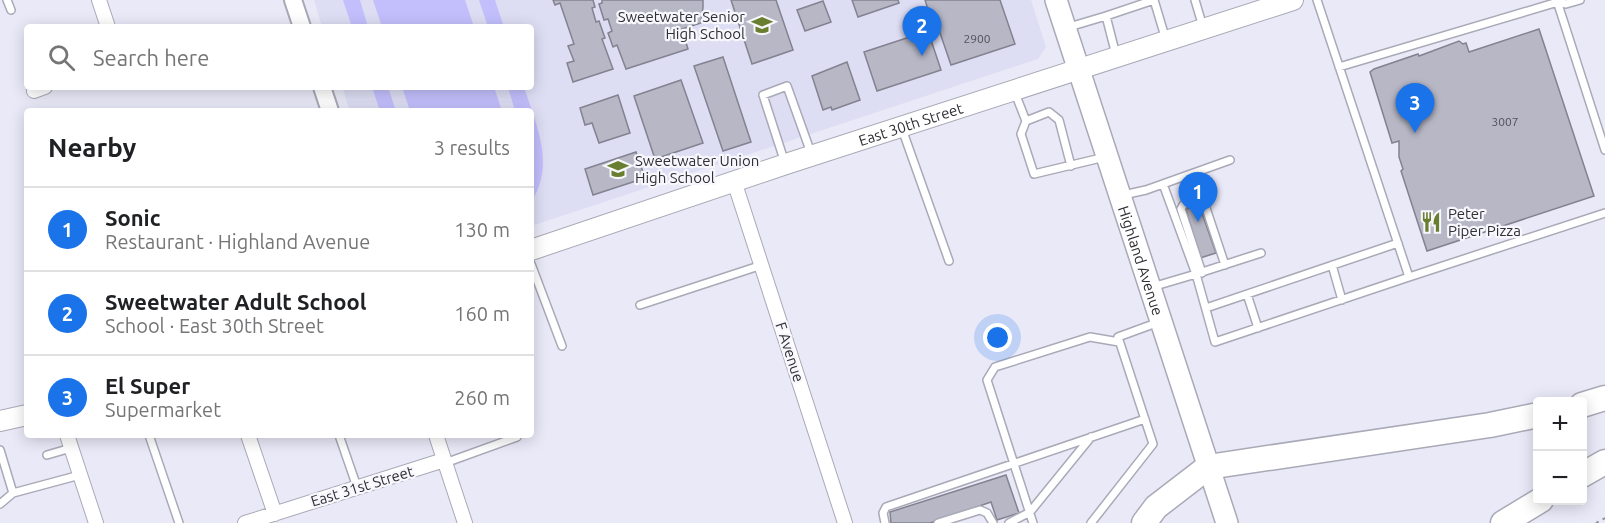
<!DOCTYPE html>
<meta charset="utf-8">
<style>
body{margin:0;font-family:Ubuntu,sans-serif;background:#f2f2f2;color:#202124}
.controls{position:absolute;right:18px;bottom:18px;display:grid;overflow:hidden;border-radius:6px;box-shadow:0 3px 15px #0003}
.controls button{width:54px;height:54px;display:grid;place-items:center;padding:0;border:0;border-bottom:2px solid #e0e0e0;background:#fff;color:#202124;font:30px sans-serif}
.you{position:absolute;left:998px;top:338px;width:21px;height:21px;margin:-15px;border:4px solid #fff;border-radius:50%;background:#1a73e8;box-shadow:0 0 0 9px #1a73e833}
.badge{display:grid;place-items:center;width:39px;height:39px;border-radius:50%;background:#1a73e8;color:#fff;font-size:20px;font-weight:700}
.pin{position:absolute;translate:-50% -50px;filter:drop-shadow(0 2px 3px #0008)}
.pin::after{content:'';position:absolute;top:32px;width:21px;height:18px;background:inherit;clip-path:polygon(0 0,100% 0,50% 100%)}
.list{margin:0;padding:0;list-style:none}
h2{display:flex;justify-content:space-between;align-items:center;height:78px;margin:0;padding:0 24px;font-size:26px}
h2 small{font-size:20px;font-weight:400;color:#757577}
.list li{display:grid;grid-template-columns:39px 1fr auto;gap:18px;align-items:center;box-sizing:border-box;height:84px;padding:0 24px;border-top:2px solid #e0e0e0}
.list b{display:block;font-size:22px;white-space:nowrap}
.list p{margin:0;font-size:20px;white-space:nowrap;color:#757577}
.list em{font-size:20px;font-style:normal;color:#757577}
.icon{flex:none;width:33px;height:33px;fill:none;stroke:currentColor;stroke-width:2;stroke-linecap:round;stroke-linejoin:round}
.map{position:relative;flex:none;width:1605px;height:523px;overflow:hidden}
.search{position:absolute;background:#fff;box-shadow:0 3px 15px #0003;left:24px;top:24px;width:510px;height:66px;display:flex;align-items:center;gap:15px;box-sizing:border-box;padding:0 21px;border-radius:6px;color:#757577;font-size:22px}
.panel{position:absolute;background:#fff;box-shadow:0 3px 15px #0003;left:24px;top:108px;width:510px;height:330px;border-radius:6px}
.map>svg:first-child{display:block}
.built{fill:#ddddf4}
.green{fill:#c3bffd}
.building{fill:#b7b7c6;stroke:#828290;stroke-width:1.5}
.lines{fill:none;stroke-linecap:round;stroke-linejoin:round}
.service-casing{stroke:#a9a9b7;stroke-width:10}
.minor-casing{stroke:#a9a9b7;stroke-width:16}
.tertiary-casing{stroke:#a9a9b7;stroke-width:20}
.secondary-casing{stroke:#a9a9b7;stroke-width:22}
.primary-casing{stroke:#a9a9b7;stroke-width:24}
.motorway-casing{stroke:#a9a9b7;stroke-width:27}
.path{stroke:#90909a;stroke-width:2;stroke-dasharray:3 4.5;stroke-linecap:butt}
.service{stroke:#fff;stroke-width:7}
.minor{stroke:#fff;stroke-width:14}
.tertiary{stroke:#fff;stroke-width:16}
.secondary{stroke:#fff;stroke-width:20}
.primary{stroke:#fff;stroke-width:21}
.motorway{stroke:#fff;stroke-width:24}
.labels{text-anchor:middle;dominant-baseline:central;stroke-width:4.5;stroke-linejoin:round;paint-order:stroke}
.number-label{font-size:12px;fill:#515158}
.poi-label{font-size:15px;fill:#2f2f34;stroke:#f7f7fd;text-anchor:start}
.street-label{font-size:15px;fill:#2f2f34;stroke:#f7f7fd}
</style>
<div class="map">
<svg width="1605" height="523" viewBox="0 0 1605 523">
<rect width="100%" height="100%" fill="#e9e9f8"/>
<path class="built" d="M314,0H1031L1046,47L1038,59L531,226V111H350L342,87H531V27H322Z"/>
<path class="green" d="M343,0H360L368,27H352Z
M373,0H465L474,27H382Z
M479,0H495L504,27H488Z
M372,87H388L396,111H380Z
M402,87H494L502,111H410Z
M508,87H524C536,125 556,164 531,202V111H515Z"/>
<path class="building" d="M553,0H593L595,7L592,8L596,22L599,21L605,38L602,39L613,69L573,82L567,63L574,61L568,46L574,44L560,3L555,5Z
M602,0H703V7L701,23L682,29L688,49L626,69L617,45L613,47L608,33L612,31L608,19L604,20L599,4L602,3Z
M731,0H776L793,50L752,64Z
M852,0H898L899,3L858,17Z
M925,0H1000L1015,44L951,65L939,30L935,31Z
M823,1L831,22L805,31L797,10Z
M1539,29L1594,196L1427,251L1401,171L1403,169L1399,157V141L1392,143L1370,72L1374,69L1418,54L1419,56L1459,41L1463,44L1466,43L1469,52Z
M928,31L941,70L877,91L864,52Z
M723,57L751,142L723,151L694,66Z
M847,62L860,100L832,110L831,107L823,110L812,76Z
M681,80L703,143L655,159L634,96Z
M618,95L630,133L599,143L592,123L585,125L580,108Z
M636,152L645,178L593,195L585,169Z
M1199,205L1216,253L1200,258L1186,209Z
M1006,475L1019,513L997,520L991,502L930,523H891L890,512Z"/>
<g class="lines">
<g class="service-casing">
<path id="service" d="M7,0L11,10
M1195,0L1203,27
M1317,0L1409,277L1605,213
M1557,1L1605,150
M1069,27L1106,16
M1116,55L1106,16L1154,0L1166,40
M1339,67L1558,2L1566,4L1580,0
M1015,93L1026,121L1021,134L1034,174L1105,157
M1026,121L1049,112L1059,120L1071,166
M902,129L949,261
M785,163L763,95L787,86L811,153
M1163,184L1196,274L1261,253
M1123,195L1146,190L1230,160
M531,264L562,346
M1332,265L1342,300
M1202,273L1181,209C1185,199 1195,195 1204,202L1225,265
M1152,287L1196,274L1215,342L1409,277
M1247,294L1258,328
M640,305L762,265
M1206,308L1398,243
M149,435L179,523
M339,435L357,487
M0,450L13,493L0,504
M47,455L71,448
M445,463L517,437L516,435
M13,493L80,475
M885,523L883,513L886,507L1145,419
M938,523L980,510L987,513L993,523
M1009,523L1030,512L1091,437
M1033,523L987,380L995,367L1090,337L1119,342
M1091,523L1153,444L1118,337L1159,322"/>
</g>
<g class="minor-casing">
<path id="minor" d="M99,0L108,27
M34,91L45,87
M734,181L845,523
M67,435L96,523
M248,435L275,514
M436,435L465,523
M245,523L444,460"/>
</g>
<g class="tertiary-casing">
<path id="tertiary" d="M293,0L302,27
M322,87L330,111"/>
</g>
<g class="secondary-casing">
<g id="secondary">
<path id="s1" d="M531,250L786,164L1293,0"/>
<path d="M0,421L27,415"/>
</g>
</g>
<g class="primary-casing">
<g id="primary">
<path id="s2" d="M1056,0L1227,523"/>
</g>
</g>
<g class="motorway-casing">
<path id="motorway" d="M1582,405L1605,398
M1582,475L1605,462
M1144,523L1156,507L1208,467L1490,425L1538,415
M1503,523L1541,500"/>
</g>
<path class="path" d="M1596,523L1605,518"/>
<use href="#service" class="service"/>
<use href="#minor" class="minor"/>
<use href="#tertiary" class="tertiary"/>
<use href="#secondary" class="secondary"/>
<use href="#primary" class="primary"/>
<use href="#motorway" class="motorway"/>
</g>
<defs>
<g id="school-bare" transform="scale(1.62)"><path d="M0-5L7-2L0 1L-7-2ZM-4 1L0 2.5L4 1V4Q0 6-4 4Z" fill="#6a7e2f" stroke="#f7f7fd" stroke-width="2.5" paint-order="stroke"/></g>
<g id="restaurant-bare" transform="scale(1.62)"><path d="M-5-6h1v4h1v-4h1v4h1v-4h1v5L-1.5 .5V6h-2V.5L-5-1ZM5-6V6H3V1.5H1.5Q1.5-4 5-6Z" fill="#6a7e2f" stroke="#f7f7fd" stroke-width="2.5" paint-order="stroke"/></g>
</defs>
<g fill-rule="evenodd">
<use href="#school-bare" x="762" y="25"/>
<use href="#school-bare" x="618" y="169"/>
<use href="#restaurant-bare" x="1431" y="222"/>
</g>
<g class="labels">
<g class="number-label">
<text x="977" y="38">2900</text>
<text x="1505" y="121">3007</text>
</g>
<g class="poi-label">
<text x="745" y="16" text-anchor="end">Sweetwater Senior<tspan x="745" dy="17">High School</tspan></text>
<text x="635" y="160">Sweetwater Union<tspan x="635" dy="17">High School</tspan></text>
<text x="1448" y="213">Peter<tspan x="1448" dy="17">Piper Pizza</tspan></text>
</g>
<g class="street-label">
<text stroke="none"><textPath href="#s1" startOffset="400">East 30th Street</textPath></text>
<text stroke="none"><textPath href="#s2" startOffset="274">Highland Avenue</textPath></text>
<text transform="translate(790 352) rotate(72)">F Avenue</text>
<text transform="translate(362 486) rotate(-17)">East 31st Street</text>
</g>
</g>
</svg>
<div class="controls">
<button>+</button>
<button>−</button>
</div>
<div class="you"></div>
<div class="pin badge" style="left:1198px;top:222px">1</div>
<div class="pin badge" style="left:922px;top:56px">2</div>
<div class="pin badge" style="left:1415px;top:133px">3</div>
<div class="search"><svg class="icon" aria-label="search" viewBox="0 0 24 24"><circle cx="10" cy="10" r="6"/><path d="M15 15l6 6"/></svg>Search here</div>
<section class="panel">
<h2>Nearby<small>3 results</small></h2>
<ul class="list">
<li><span class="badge">1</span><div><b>Sonic</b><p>Restaurant · Highland Avenue</p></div><em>130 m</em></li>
<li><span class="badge">2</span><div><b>Sweetwater Adult School</b><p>School · East 30th Street</p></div><em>160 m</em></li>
<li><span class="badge">3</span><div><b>El Super</b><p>Supermarket</p></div><em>260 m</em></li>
</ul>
</section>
</div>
